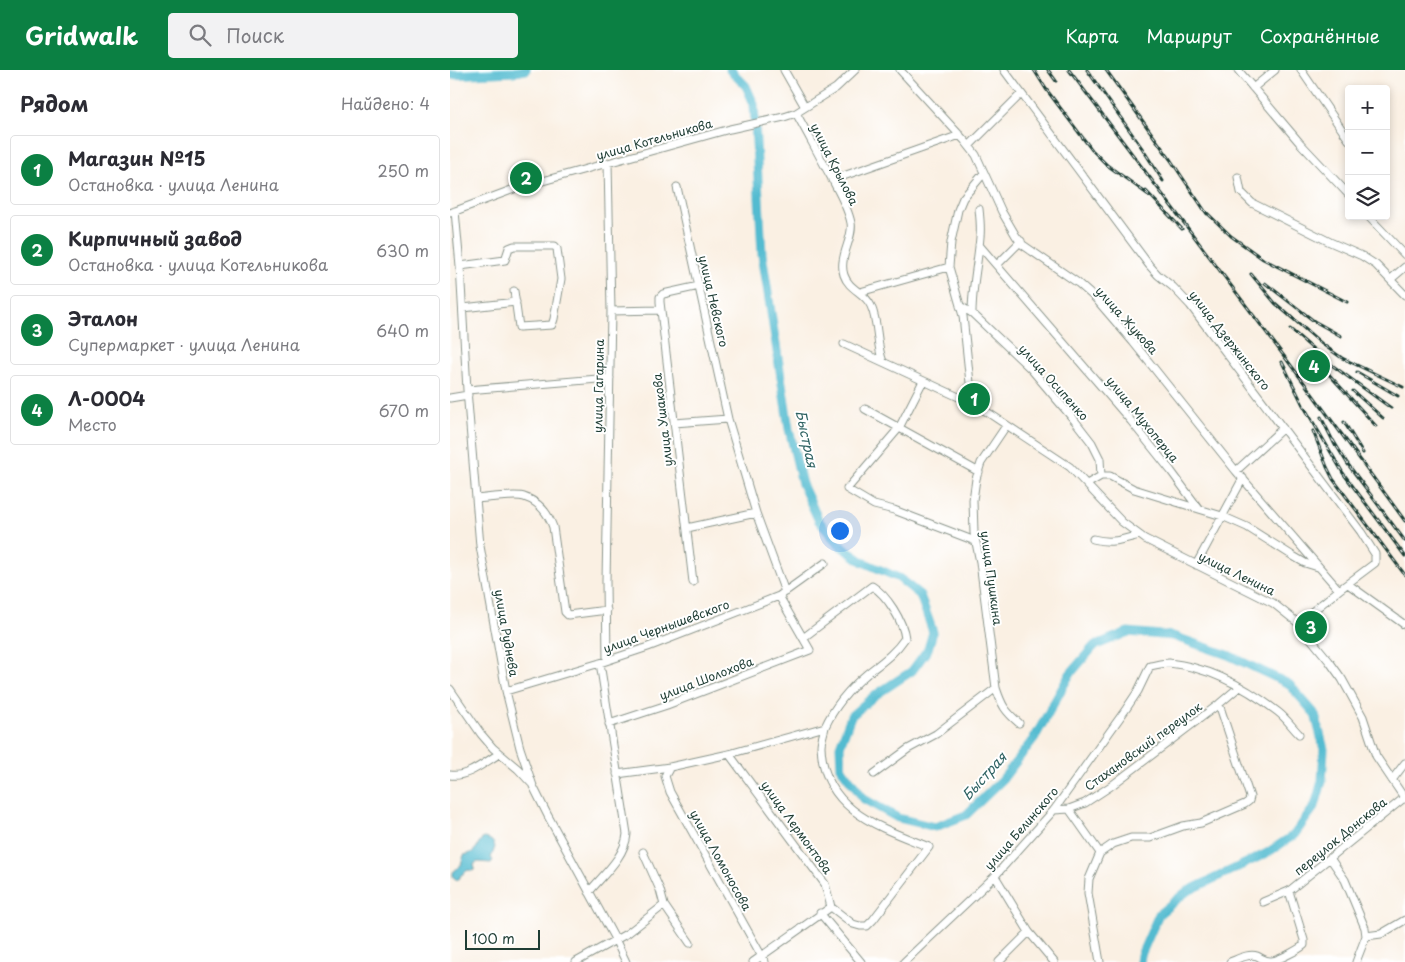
<!DOCTYPE html>
<html lang="ru">
<meta charset="utf-8">
<style>
body{margin:0;font-family:"Playpen Sans",sans-serif;background:#f2f2f3;color:#2b2b33}
.controls{position:absolute;right:15px;top:15px;display:grid;overflow:hidden;border-radius:5px;box-shadow:0 2px 8px #0003}
.controls button{width:45px;height:45px;display:grid;place-items:center;padding:0;border:0;border-bottom:1px solid #e1e1e2;background:#fff;color:#2b2b33;font:25px sans-serif}
.scale{position:absolute;left:15px;bottom:12px;width:75px;box-sizing:border-box;padding-left:5px;border:2px solid #1f3d34;border-top:0;font-size:14px;line-height:18px;white-space:nowrap;color:#1f3d34;-webkit-text-stroke:4px #fff;paint-order:stroke}
.you{position:absolute;left:389px;top:460px;width:18px;height:18px;margin:-12px;border:4px solid #fff;border-radius:50%;background:#1a73e8;box-shadow:0 0 0 8px #1a73e833}
.badge{display:grid;place-items:center;width:32px;height:32px;border-radius:50%;background:#0b8043;color:#fff;font-size:16px;font-weight:700}
.pin{position:absolute;translate:-50% -50%;border:2px solid #fff;box-shadow:0 1px 5px #0006}
.list{margin:0;padding:0;list-style:none}
h2{display:flex;justify-content:space-between;align-items:center;height:65px;margin:0;padding:0 20px;font-size:21px}
h2 small{font-size:16px;font-weight:400;color:#7c7c81}
.list li{display:grid;grid-template-columns:32px 1fr auto;gap:15px;align-items:center;box-sizing:border-box;height:70px;margin:0 10px 10px;padding:0 10px;border:1px solid #e1e1e2;border-radius:5px}
.list b{display:block;font-size:19px;white-space:nowrap}
.list p{margin:0;font-size:16px;white-space:nowrap;color:#7c7c81}
.list em{font-size:16px;font-style:normal;color:#7c7c81}
.icon{flex:none;width:28px;height:28px;fill:none;stroke:currentColor;stroke-width:2;stroke-linecap:round;stroke-linejoin:round}
.map{position:relative;flex:none;width:955px;height:892px;overflow:hidden}
header{display:flex;align-items:center;gap:30px;box-sizing:border-box;height:70px;padding:0 25px;background:#0b8043;color:#fff}
header strong{font-size:24px}
nav{display:flex;gap:28px;margin-inline-start:auto;font-size:18px}
.search{width:350px;height:45px;background:#f2f2f3;display:flex;align-items:center;gap:12px;box-sizing:border-box;padding:0 18px;border-radius:5px;color:#7c7c81;font-size:19px}
main{display:flex}
aside{flex:1;background:#fff}
.map>svg:first-child{display:block}
.water{fill:#53bbd0;stroke:#397c82}
.lines{fill:none;stroke-linecap:round;stroke-linejoin:round}
.river{stroke:#53bbd0;stroke-width:9}
.minor-casing{stroke:#8c968c;stroke-width:9}
.minor{stroke:#fff;stroke-width:7}
.rail-casing{stroke:#1f3d34;stroke-width:3}
.rail{stroke:#fff;stroke-width:1;stroke-dasharray:4;stroke-linecap:butt}
.labels{text-anchor:middle;dominant-baseline:central;stroke-width:4;stroke-linejoin:round;paint-order:stroke}
.street-label{font-size:12px;fill:#1f3d34;stroke:#fff}
.water-label{font-size:14px;font-style:italic;fill:#2f6363;stroke:#fff}
</style>
<header>
<strong>Gridwalk</strong>
<div class="search"><svg class="icon" aria-label="search" viewBox="0 0 24 24"><circle cx="10" cy="10" r="6"/><path d="M15 15l6 6"/></svg>Поиск</div>
<nav><a>Карта</a><a>Маршрут</a><a>Сохранённые</a></nav>
</header>
<main>
<aside>
<h2>Рядом<small>Найдено: 4</small></h2>
<ul class="list">
<li><span class="badge">1</span><div><b>Магазин №15</b><p>Остановка · улица Ленина</p></div><em>250 m</em></li>
<li><span class="badge">2</span><div><b>Кирпичный завод</b><p>Остановка · улица Котельникова</p></div><em>630 m</em></li>
<li><span class="badge">3</span><div><b>Эталон</b><p>Супермаркет · улица Ленина</p></div><em>640 m</em></li>
<li><span class="badge">4</span><div><b>Л-0004</b><p>Место</p></div><em>670 m</em></li>
</ul>
</aside>
<div class="map">
<svg width="955" height="892" viewBox="0 0 955 892">
<rect width="100%" height="100%" fill="#fff"/>
<filter id="ink" filterUnits="userSpaceOnUse"><feTurbulence type="fractalNoise" baseFrequency=".02" numOctaves="2"/><feDisplacementMap in="SourceGraphic" scale="10" xChannelSelector="R" yChannelSelector="G"/><feConvolveMatrix kernelMatrix="1 2 1 2 8 2 1 2 1" color-interpolation-filters="sRGB"/></filter>
<filter id="wash" filterUnits="userSpaceOnUse"><feTurbulence type="fractalNoise" baseFrequency=".0096" numOctaves="4" result="noise"/><feDisplacementMap in="SourceGraphic" scale="20" xChannelSelector="R" yChannelSelector="G"/><feGaussianBlur stdDeviation="1.12" result="paint"/><feColorMatrix in="noise" values="0 0 0 0 0 0 0 0 0 0 0 0 0 0 0 0 0 1.4 0 .05"/><feComposite in="paint" operator="in"/></filter>
<g filter="url(#wash)">
<rect width="100%" height="100%" fill="#faf0e3"/>
<path class="water" d="M33,768C40,769 43,770 45,777L41,788L43,790L41,793L28,792L24,794L25,799L23,801L18,800L10,806V808L7,810L3,807V802L11,795L14,785C26,783 26,777 33,768Z"/>
<g class="lines">
<path class="river" d="M280,0L296,16L304,34L312,184L339,359L352,414L369,451L388,474L413,492L449,508L470,525L483,562L478,579L462,601L424,626L401,646L390,676L391,698L414,729L448,748L485,757L516,745L552,710L585,667L620,604L644,576L678,562L723,566L778,585L839,614L865,644L874,679L872,711L865,736L844,765L817,783L736,822L709,844L691,885L690,892
M0,5L64,2L76,0"/>
</g>
</g>
<g filter="url(#ink)">
<g class="lines">
<g class="minor-casing">
<path id="minor" d="M334,0L355,37
M450,0L515,71L526,85L552,142L566,166L573,175L628,213L646,229L683,272L786,401L889,520
M554,0L699,195L708,205L723,217L740,235L911,462L925,484V493L889,520L848,553
M788,0L849,72L899,125
M851,0L899,70
M803,18L825,0
M346,43C358,64 369,86 381,107C388,121 398,137 401,153C404,168 388,187 394,205C399,220 415,222 421,236C429,254 426,274 433,292
M519,76L571,24
M788,107L791,122L802,133L880,172L912,186L926,195L955,225
M382,110L510,65
M227,117L278,349L306,443L335,522
M5,141L10,196L17,320L30,476L56,621L70,678L83,716L98,746L165,869L176,892
M0,143L64,119L280,59L334,47L346,43L386,18L405,0
M918,146L955,185
M529,175L681,351L721,401L749,439L772,446L797,457L843,486L855,493L868,497
M547,195L571,171
M10,196L55,190L59,178L64,176H105L107,179L111,209L104,249L102,255L69,257L64,221
M941,209L955,197
M410,222L499,197
M510,236L522,243L581,299L625,351L642,373L650,389L651,406
M13,238L66,232
M161,241L210,240
M522,243C522,217 528,192 530,167C531,158 530,148 529,139
M394,274L528,336L620,397L672,452L695,469L823,533L848,553L879,591L892,609L913,647L926,686L955,729
M473,311L449,358L397,419L424,435L444,440L525,471
M17,320L160,308
M0,328L18,325
M517,331L520,313L513,246L499,197L501,172L508,140L513,128L534,103
M415,339L529,402
M224,353L278,349
M556,356L531,393L526,409L523,430L524,463L530,492L546,618C552,636 555,641 569,653
M786,401L833,358
M637,414L651,406H660L684,419L749,439
M26,429C36,428 67,424 74,427C90,432 98,443 103,457L115,542L118,545L157,540
M237,458L306,443
M643,469C662,474 670,470 689,465
M746,495L793,408
M243,512L210,232V227L213,224L249,216
M898,514L955,555
M157,590L156,512L161,241L158,93
M0,619L31,664L43,678L68,699L81,713
M56,621L150,593L198,577L329,526L375,493
M159,654L217,635L360,580L329,526
M279,684L375,814L381,837L403,854L410,856H417L423,850L479,777C429,757 373,740 371,676C371,670 374,663 375,657
M220,697L215,706L220,722L315,892
M167,704L220,697L279,684L375,657C385,635 400,618 418,603C432,592 445,583 455,568C453,551 437,525 422,516L353,568
M424,704L458,679L486,664L546,618
M0,705C17,708 35,692 49,684
M942,710L955,693
M619,739L650,783
M604,740L619,739L635,733L661,716L769,634L789,617
M193,782L210,820L214,835L240,873
M880,788L895,810L915,858L916,866L906,892
M545,806L579,862L604,892
M139,822C153,805 175,787 177,764L150,593
M813,832L839,821L954,728
M370,843L411,892
M916,866L931,864L955,850
M126,892L178,863L214,835
M303,892L381,837
M454,892L545,806L604,740L676,639L688,621L700,596C706,595 713,593 719,593C759,597 797,618 828,642C836,648 842,657 849,664
M549,892L579,862
M650,892L638,823L639,809L650,783L663,774L681,768H700L733,756L751,753L795,734L799,731L800,727L769,634
M780,892C788,889 799,883 807,886C812,888 815,892 822,891C829,890 848,880 854,875V870L839,821"/>
</g>
<use href="#minor" class="minor"/>
<g class="rail-casing">
<path id="rail" d="M584,0L596,19L642,80L657,95L700,126
M598,0L606,11
M619,0L855,314L955,451
M637,0L692,78L713,111
M656,0L720,89L757,144
M696,121L732,159
M753,139L781,166L813,189L897,232
M801,204L825,233L872,274L892,288L953,317
M815,213L864,251L891,266
M840,259L879,293L941,338
M865,289L926,356
M832,292L853,335L893,403L955,486
M907,302L948,326
M903,321L933,348
M871,347L885,375
M894,352L913,383
M863,361L877,397L883,409L955,505
M883,370L897,393L955,471"/>
</g>
<use href="#rail" class="rail"/>
</g>
</g>
<g class="labels">
<g class="street-label">
<text transform="translate(204 69) rotate(-16)">улица Котельникова</text>
<text transform="translate(385 94) rotate(63)">улица Крылова</text>
<text transform="translate(264 231) rotate(77)">улица Невского</text>
<text transform="translate(677 250) rotate(48)">улица Жукова</text>
<text transform="translate(780 270) rotate(52)">улица Дзержинского</text>
<text transform="translate(604 312) rotate(48)">улица Осипенко</text>
<text transform="translate(148 316) rotate(-89)">улица Гагарина</text>
<text transform="translate(693 349) rotate(51)">улица Мухоперца</text>
<text transform="translate(212 350) rotate(-97)">улица Ушакова</text>
<text transform="translate(787 503) rotate(26)">улица Ленина</text>
<text transform="translate(542 508) rotate(82)">улица Пушкина</text>
<text transform="translate(216 556) rotate(-20)">улица Чернышевского</text>
<text transform="translate(57 563) rotate(80)">улица Руднева</text>
<text transform="translate(256 608) rotate(-21)">улица Шолохова</text>
<text transform="translate(693 676) rotate(-36)">Стахановский переулок</text>
<text transform="translate(347 757) rotate(54)">улица Лермонтова</text>
<text transform="translate(571 758) rotate(-49)">улица Белинского</text>
<text transform="translate(890 766) rotate(-39)">переулок Донскова</text>
<text transform="translate(271 790) rotate(61)">улица Ломоносова</text>
</g>
<g class="water-label">
<text transform="translate(357 369) rotate(78)">Быстрая</text>
<text transform="translate(534 706) rotate(-48)">Быстрая</text>
</g>
</g>
</svg>
<div class="controls">
<button>+</button>
<button>−</button>
<button><svg class="icon" aria-label="layers" viewBox="0 0 24 24"><path d="M12 4l9 5-9 5-9-5zM3 14l9 5 9-5"/></svg></button>
</div>
<div class="scale">100 m</div>
<div class="you"></div>
<div class="pin badge" style="left:524px;top:329px">1</div>
<div class="pin badge" style="left:76px;top:108px">2</div>
<div class="pin badge" style="left:861px;top:557px">3</div>
<div class="pin badge" style="left:864px;top:296px">4</div>
</div>
</main>
